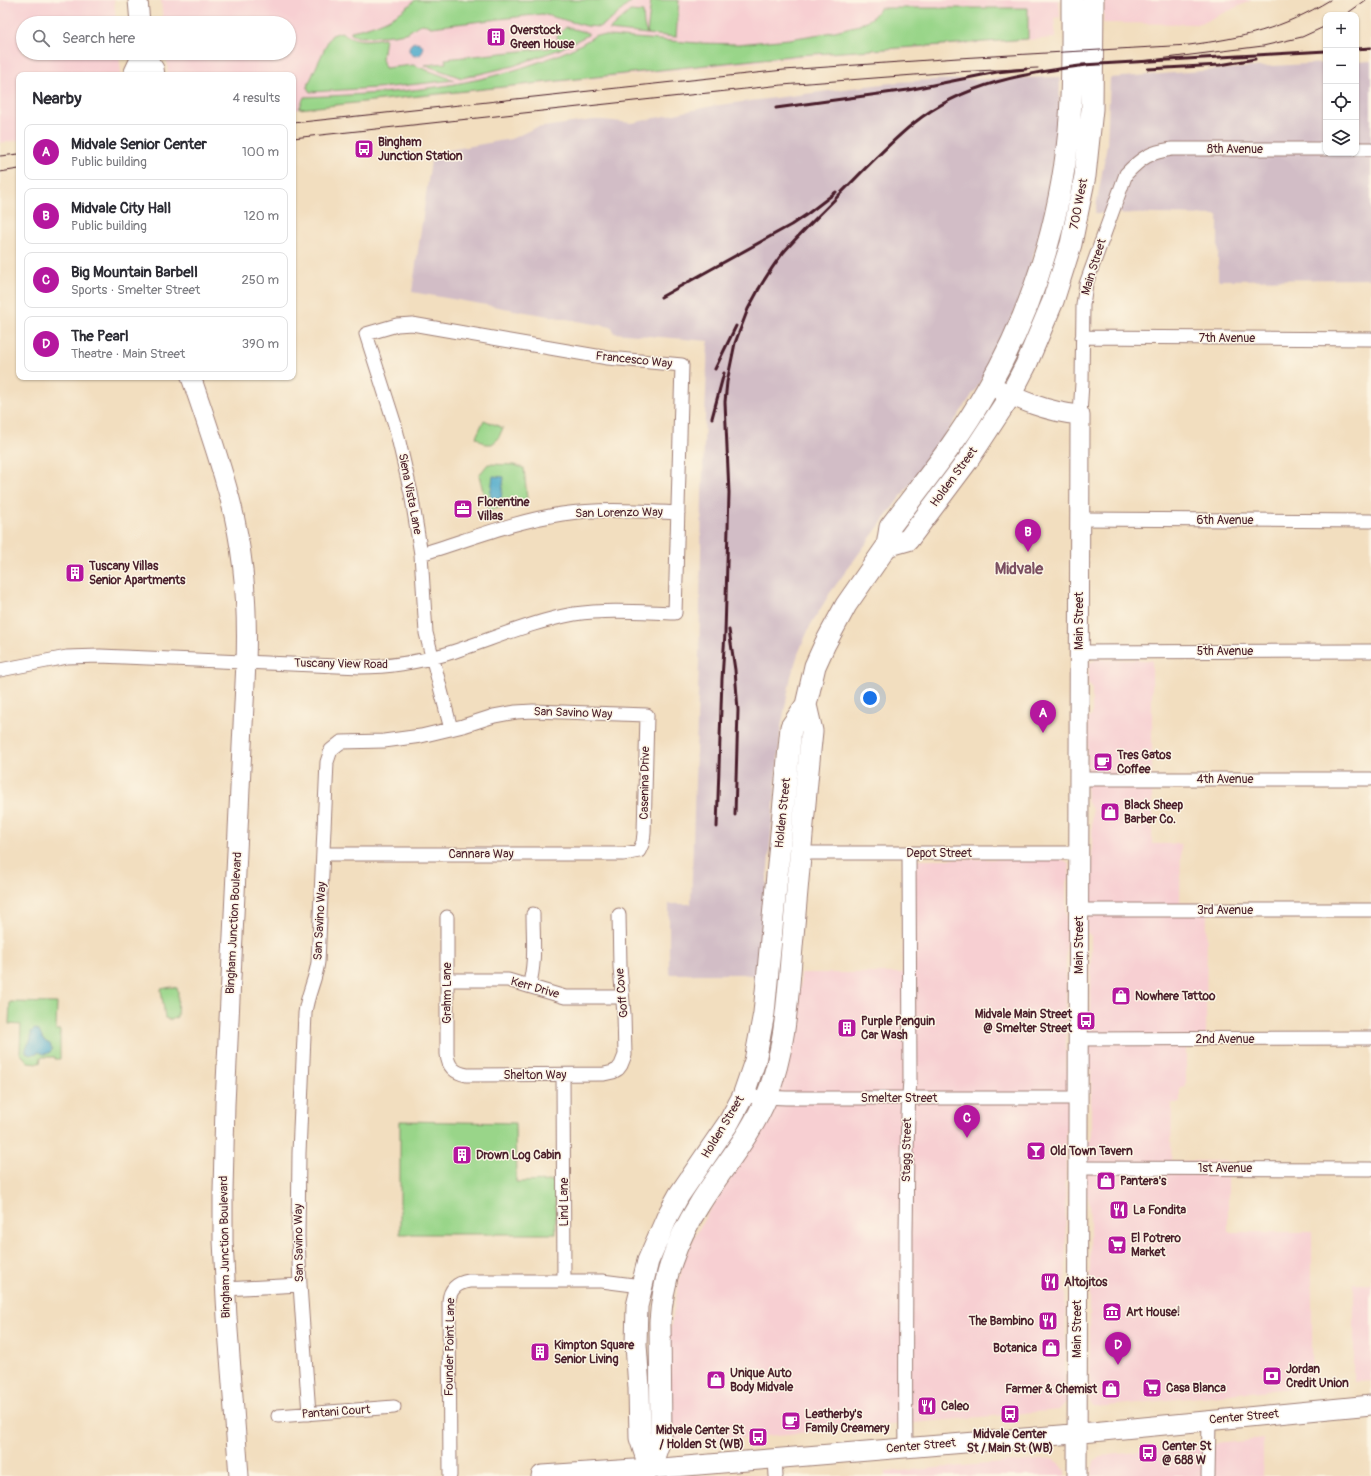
<!DOCTYPE html>
<meta charset="utf-8">
<style>
body{margin:0;font-family:Pangolin,sans-serif;background:#f7f7f7;color:#2b2b33}
.controls{position:absolute;right:12px;top:12px;display:grid;overflow:hidden;border-radius:8px;box-shadow:0 1px 3px #0004}
.controls button{width:36px;height:36px;display:grid;place-items:center;padding:0;border:0;border-bottom:1px solid #e1e1e2;background:#fff;color:#2b2b33;font:20px sans-serif}
.you{position:absolute;left:870px;top:698px;width:14px;height:14px;margin:-10px;border:3px solid #fff;border-radius:50%;background:#1a73e8;box-shadow:0 0 0 6px #1a73e833}
.badge{display:grid;place-items:center;width:26px;height:26px;border-radius:50%;background:#b5179e;color:#fff;font-size:13px;font-weight:700}
.pin{position:absolute;translate:-50% -33px;filter:drop-shadow(0 1px 2px #0008)}
.pin::after{content:'';position:absolute;top:21px;width:14px;height:12px;background:inherit;clip-path:polygon(0 0,100% 0,50% 100%)}
.list{margin:0;padding:0;list-style:none}
h2{display:flex;justify-content:space-between;align-items:center;height:52px;margin:0;padding:0 16px;font-size:17px}
h2 small{font-size:13px;font-weight:400;color:#7c7c81}
.list li{display:grid;grid-template-columns:26px 1fr auto;gap:12px;align-items:center;box-sizing:border-box;height:56px;margin:0 8px 8px;padding:0 8px;border:1px solid #e1e1e2;border-radius:8px}
.list b{display:block;font-size:15px;white-space:nowrap}
.list p{margin:0;font-size:13px;white-space:nowrap;color:#7c7c81}
.list em{font-size:13px;font-style:normal;color:#7c7c81}
.icon{flex:none;width:22px;height:22px;fill:none;stroke:currentColor;stroke-width:2;stroke-linecap:round;stroke-linejoin:round}
.map{position:relative;flex:none;width:1371px;height:1476px;overflow:hidden}
.search{position:absolute;background:#fff;box-shadow:0 1px 3px #0004;left:16px;top:16px;width:280px;height:44px;display:flex;align-items:center;gap:10px;box-sizing:border-box;padding:0 14px;border-radius:22px;color:#7c7c81;font-size:15px}
.panel{position:absolute;background:#fff;box-shadow:0 1px 3px #0004;left:16px;top:72px;width:280px;height:308px;border-radius:8px}
.map>svg:first-child{display:block}
.built{fill:#f7cfd2}
.industrial{fill:#d2bdc6}
.green{fill:#99d589;stroke:#727a5a}
.water{fill:#4ba9ca;stroke:#4a647a}
.lines{fill:none;stroke-linecap:round;stroke-linejoin:round}
.street-casing{stroke:#9e7e75;stroke-width:15}
.secondary-casing{stroke:#9e7e75;stroke-width:21}
.primary-casing{stroke:#9e7e75;stroke-width:23}
.street{stroke:#fff;stroke-width:13}
.secondary{stroke:#fff;stroke-width:19}
.primary{stroke:#fff;stroke-width:21}
.tram{stroke:#4a1f2b;stroke-width:1}
.rail{stroke:#4a1f2b;stroke-width:3}
.labels{text-anchor:middle;dominant-baseline:central;stroke-width:3;stroke-linejoin:round;paint-order:stroke}
.poi-label{font-size:12px;font-weight:bold;fill:#4a1f2b;stroke:#fcf5e5;text-anchor:start}
.street-label{font-size:12px;fill:#4a1f2b;stroke:#fcf5e5}
.district-label{font-size:16px;font-weight:bold;fill:#7b4f61;stroke:#fcf5e5}
</style>
<div class="map">
<svg width="1371" height="1476" viewBox="0 0 1371 1476">
<rect width="100%" height="100%" fill="#fcf5e5"/>
<filter id="ink" filterUnits="userSpaceOnUse"><feTurbulence type="fractalNoise" baseFrequency=".025" numOctaves="2"/><feDisplacementMap in="SourceGraphic" scale="8" xChannelSelector="R" yChannelSelector="G"/><feConvolveMatrix kernelMatrix="1 2 1 2 8 2 1 2 1" color-interpolation-filters="sRGB"/></filter>
<filter id="wash" filterUnits="userSpaceOnUse"><feTurbulence type="fractalNoise" baseFrequency=".012" numOctaves="4" result="noise"/><feDisplacementMap in="SourceGraphic" scale="16" xChannelSelector="R" yChannelSelector="G"/><feGaussianBlur stdDeviation="0.9" result="paint"/><feColorMatrix in="noise" values="0 0 0 0 0 0 0 0 0 0 0 0 0 0 0 0 0 1.4 0 .05"/><feComposite in="paint" operator="in"/></filter>
<g filter="url(#wash)">
<rect width="100%" height="100%" fill="#f2debf"/>
<path class="built" d="M0,0H114L116,23H23V53H119L121,75H19V140L0,143Z
M161,0H1059L1060,17L1054,18L1056,38L820,55L293,110V75H168L166,53H289V23H163Z
M1104,0H1252L1200,24L1103,23Z
M1097,659L1152,660V844H1181L1180,903L1207,904L1206,1047H1186V1087H1180V1103H1172L1171,1161H1228V1232H1312V1386L1097,1407L1093,1406L1087,1396L1088,1387L1090,1384V1224L1089,1199L1085,1191V1145L1091,1140V1068L1086,1063L1088,1014L1091,1009V936L1087,932L1086,888L1092,882V809L1087,802V719L1092,716V687L1088,683L1089,663Z
M903,859H1061L1066,861L1069,864L1070,878L1066,882V1067L1071,1072V1125L1066,1129L1065,1384L1067,1390L1068,1400L1059,1410L685,1443L675,1441L669,1434V1334L682,1266L688,1249L707,1214L762,1130L786,1073L796,1028L801,973H903Z
M1354,1284H1371V1381L1354,1382Z
M1263,1439V1476H1092L1093,1461L1100,1456Z
M1052,1459L1055,1460L1061,1464L1065,1470V1476H886V1472Z"/>
<path class="industrial" d="M1371,61V279L1218,280V215L1095,213L1107,145L1110,78L1254,67L1326,63V153H1356V62Z
M1060,77L1059,130L1045,215L1025,286L1012,318L978,386L942,440L830,593L810,626L798,654L791,676L781,728L758,976L742,974H669V904H691L699,661L702,494L708,341L614,333L612,327L412,292L432,153L511,139L535,128L543,127L593,120H603L632,123L712,106L898,82L932,80Z"/>
<path class="green" d="M415,0H633L612,19L599,27L587,26L542,14L431,27C417,19 415,31 405,33C392,36 377,36 363,37H358L351,34V31C373,27 399,17 415,0Z
M651,0H679L676,37L609,30L630,11L643,12L644,25L647,34Z
M880,8H1028V39L799,55L299,109L304,97C382,94 461,90 536,63C557,56 577,48 596,35L697,43L738,44L789,39L827,33L859,25L872,18Z
M566,27L588,33V35L560,49L513,66L462,78L425,65L446,63L445,59L550,48L549,42L558,41L557,36Z
M341,32C357,43 367,40 385,38L382,59L385,68L413,65L454,80L390,87L310,92L307,87L329,39L332,35Z
M484,420L503,428L498,439L492,444H485L476,437Z
M488,464L514,465L524,468L527,499L526,501L488,511L479,475Z
M171,987L177,988L178,992L177,1017L171,1020L165,1018L161,989Z
M10,1002L57,1003L56,1030H60V1059H55V1057H41L40,1063L28,1062L20,1053L21,1025L9,1024Z
M400,1121L515,1123L516,1182L555,1181L556,1234H400Z"/>
<path class="water" d="M409 49a7 7 0 1 1 14 0a7 7 0 1 1-14 0Z
M493,476L504,477L501,499L490,498Z
M35,1029L39,1031L43,1040L50,1044L52,1049L49,1053L44,1054L39,1052L30,1055L26,1052V1048L31,1039V1032Z"/>
</g>
<g filter="url(#ink)">
<g class="lines">
<g class="street-casing">
<path id="street" d="M1356,149H1371
M1082,337L1371,339
M1080,415L1082,383L1083,305L1086,284L1126,174C1141,158 1150,152 1172,149H1326
M1079,519L1371,521
M421,554C468,540 514,521 562,514C601,508 639,511 678,513
M1079,652L1371,651
M0,670L67,657L100,656L361,667C390,667 418,662 446,654C488,641 530,622 574,614C608,609 642,612 675,613L682,365L608,358L412,324L397,325L366,334L395,425L411,493L421,554L426,633L451,729
M1079,779H1371
M800,853H1079
M1079,910H1371
M447,917V1054C448,1067 455,1073 467,1075L604,1074L613,1072L618,1069L621,1065L625,1055L624,1014L620,967L619,915
M447,980H508L565,997H622
M529,986C536,963 533,938 533,914
M1079,1039L1371,1038
M563,1075L564,1281
M743,1096L786,1098H1079
M1078,1168L1371,1169
M225,1289L300,1285
M309,1414L300,1285L298,1237L299,1153L305,1013C307,995 316,979 318,962L327,762L331,750L341,742L384,741L421,736L463,726L494,716L516,712L533,711L647,715L644,833L643,842L639,851L623,854H323
M278,1416L394,1407
M906,1448C905,1376 906,1304 906,1232C907,1182 906,1131 910,1080L909,853
M775,1459L776,1476
M450,1476L449,1301C450,1289 457,1283 469,1281H602L641,1286
M1208,1476L1209,1420"/>
</g>
<g class="secondary-casing">
<path id="secondary" d="M138,0L140,23
M143,53L154,69L155,75
M134,75V72L143,53
M191,377C205,417 219,457 230,499C244,552 248,607 246,662L225,1104L223,1192V1241L227,1317L239,1476
M990,385C1019,400 1047,412 1080,415L1077,1476
M650,1469L1061,1435L1371,1405"/>
</g>
<g class="primary-casing">
<path id="primary" d="M887,546L908,540L968,460L991,425L1010,396L1026,365L1053,301L1071,244L1085,176L1092,109L1093,0
M650,1469L640,1438L639,1388L636,1344L637,1306L648,1261L668,1215L679,1195L729,1122L743,1096L755,1061L764,1013L791,727L806,705L815,666L825,644L846,605L887,546L890,527C923,483 959,439 986,391C1032,312 1060,222 1069,130C1073,87 1072,43 1072,0
M650,1469L661,1437L660,1322C663,1278 675,1243 699,1205C721,1169 751,1136 767,1096C787,1046 788,989 793,936C799,868 805,799 812,731L806,705
M542,1476L650,1469"/>
</g>
<use href="#street" class="street"/>
<use href="#secondary" class="secondary"/>
<use href="#primary" class="primary"/>
<path class="tram" d="M1345,15L1366,0
M1135,62L1263,46L1302,37L1326,26
M293,123L784,70L958,58L1189,45C1243,38 1282,29 1330,0
M293,138L782,85L954,72L1038,68
M0,156L19,154
M0,172L19,169"/>
<path class="rail" d="M1356,49L1371,48
M1082,65L1326,51
M1148,69L1220,65L1255,59
M776,108L908,90L997,72L1026,69
M758,290C766,277 774,264 783,253C801,232 821,214 840,194C864,170 888,144 914,123C964,83 1026,73 1087,65
M661,297L791,225L806,215L836,192
M715,369L736,326
M712,418L724,373
M729,630L735,670L738,710L735,815
M717,827L722,679L725,633L729,493L725,402L727,382L735,343L748,309L760,287"/>
</g>
</g>
<defs>
<g id="building-square" transform="scale(1)"><rect x="-9" y="-9" width="18" height="18" rx="4" fill="#b5179e" stroke="#fcf5e5"/><path d="M-4-6H4V6H1V3H-1V6H-4ZM-2.5-4.3h1.7v1.8h-1.7ZM.8-4.3h1.7v1.8H.8ZM-2.5-1h1.7V.8h-1.7ZM.8-1h1.7V.8H.8Z" fill="#fff"/></g>
<g id="bus-square" transform="scale(1)"><rect x="-9" y="-9" width="18" height="18" rx="4" fill="#b5179e" stroke="#fcf5e5"/><path d="M-5-6H5V4H4V6H2V4H-2V6H-4V4H-5ZM-3.5-4V0h7V-4ZM-3.5 1.2v1.5H-2V1.2ZM2 1.2v1.5H3.5V1.2Z" fill="#fff"/></g>
<g id="office-square" transform="scale(1)"><rect x="-9" y="-9" width="18" height="18" rx="4" fill="#b5179e" stroke="#fcf5e5"/><path d="M-6-3h4V-5.5h4V-3h4V5H-6ZM-1-4.5V-3h2v-1.5ZM-6 0V1H6V0Z" fill="#fff"/></g>
<g id="cafe-square" transform="scale(1)"><rect x="-9" y="-9" width="18" height="18" rx="4" fill="#b5179e" stroke="#fcf5e5"/><path d="M-5.5-4.5H6V0H3Q3 3.5 0 3.5H-2.5Q-5.5 3.5-5.5 0ZM3-3.2v2h1.7v-2ZM-6 4.5H4V6H-6Z" fill="#fff"/></g>
<g id="shop-square" transform="scale(1)"><rect x="-9" y="-9" width="18" height="18" rx="4" fill="#b5179e" stroke="#fcf5e5"/><path d="M-5-2.5h2.3a2.7 3.5 0 0 1 5.4 0H5L5.5 6h-11ZM-1.5-2.5h3a1.5 2.3 0 0 0-3 0Z" fill="#fff"/></g>
<g id="bar-square" transform="scale(1)"><rect x="-9" y="-9" width="18" height="18" rx="4" fill="#b5179e" stroke="#fcf5e5"/><path d="M-6-5H6L.8 .8V4.5H3.5V6h-7V4.5H-.8V.8Z" fill="#fff"/></g>
<g id="restaurant-square" transform="scale(1)"><rect x="-9" y="-9" width="18" height="18" rx="4" fill="#b5179e" stroke="#fcf5e5"/><path d="M-5-6h1v4h1v-4h1v4h1v-4h1v5L-1.5 .5V6h-2V.5L-5-1ZM5-6V6H3V1.5H1.5Q1.5-4 5-6Z" fill="#fff"/></g>
<g id="supermarket-square" transform="scale(1)"><rect x="-9" y="-9" width="18" height="18" rx="4" fill="#b5179e" stroke="#fcf5e5"/><path d="M-6-5.5h2.5l.6 2H6L4.5 2H-2.5L-4.4-4H-6ZM-1.5 3.2a1.3 1.3 0 1 0 .1 0ZM3 3.2a1.3 1.3 0 1 0 .1 0Z" fill="#fff"/></g>
<g id="museum-square" transform="scale(1)"><rect x="-9" y="-9" width="18" height="18" rx="4" fill="#b5179e" stroke="#fcf5e5"/><path d="M0-6L6-3V-2H-6V-3ZM-5-1h2V3h-2ZM-1-1h2V3h-2ZM3-1h2V3H3ZM-6 4H6V6H-6Z" fill="#fff"/></g>
<g id="bank-square" transform="scale(1)"><rect x="-9" y="-9" width="18" height="18" rx="4" fill="#b5179e" stroke="#fcf5e5"/><path d="M-6-4H6V4H-6ZM0-2.3a2.3 2.3 0 1 0 0 4.6a2.3 2.3 0 1 0 0-4.6Z" fill="#fff"/></g>
</defs>
<g fill-rule="evenodd">
<use href="#building-square" x="496" y="37"/>
<use href="#bus-square" x="364" y="149"/>
<use href="#office-square" x="463" y="509"/>
<use href="#building-square" x="75" y="573"/>
<use href="#cafe-square" x="1103" y="762"/>
<use href="#shop-square" x="1110" y="812"/>
<use href="#shop-square" x="1121" y="996"/>
<use href="#bus-square" x="1086" y="1021"/>
<use href="#building-square" x="847" y="1028"/>
<use href="#bar-square" x="1036" y="1151"/>
<use href="#building-square" x="462" y="1155"/>
<use href="#shop-square" x="1106" y="1181"/>
<use href="#restaurant-square" x="1119" y="1210"/>
<use href="#supermarket-square" x="1117" y="1245"/>
<use href="#restaurant-square" x="1050" y="1282"/>
<use href="#museum-square" x="1112" y="1312"/>
<use href="#restaurant-square" x="1048" y="1321"/>
<use href="#shop-square" x="1051" y="1348"/>
<use href="#building-square" x="540" y="1352"/>
<use href="#bank-square" x="1272" y="1376"/>
<use href="#shop-square" x="716" y="1380"/>
<use href="#supermarket-square" x="1152" y="1388"/>
<use href="#shop-square" x="1111" y="1389"/>
<use href="#restaurant-square" x="927" y="1406"/>
<use href="#bus-square" x="1010" y="1414"/>
<use href="#cafe-square" x="791" y="1421"/>
<use href="#bus-square" x="758" y="1437"/>
<use href="#bus-square" x="1148" y="1453"/>
</g>
<g class="labels">
<g class="poi-label">
<text x="510" y="30">Overstock<tspan x="510" dy="14">Green House</tspan></text>
<text x="378" y="142">Bingham<tspan x="378" dy="14">Junction Station</tspan></text>
<text x="477" y="502">Florentine<tspan x="477" dy="14">Villas</tspan></text>
<text x="89" y="566">Tuscany Villas<tspan x="89" dy="14">Senior Apartments</tspan></text>
<text x="1117" y="755">Tres Gatos<tspan x="1117" dy="14">Coffee</tspan></text>
<text x="1124" y="805">Black Sheep<tspan x="1124" dy="14">Barber Co.</tspan></text>
<text x="1135" y="996">Nowhere Tattoo</text>
<text x="1072" y="1014" text-anchor="end">Midvale Main Street<tspan x="1072" dy="14">@ Smelter Street</tspan></text>
<text x="861" y="1021">Purple Penguin<tspan x="861" dy="14">Car Wash</tspan></text>
<text x="1050" y="1151">Old Town Tavern</text>
<text x="476" y="1155">Drown Log Cabin</text>
<text x="1120" y="1181">Pantera's</text>
<text x="1133" y="1210">La Fondita</text>
<text x="1131" y="1238">El Potrero<tspan x="1131" dy="14">Market</tspan></text>
<text x="1064" y="1282">Altojitos</text>
<text x="1126" y="1312">Art House!</text>
<text x="1034" y="1321" text-anchor="end">The Bambino</text>
<text x="554" y="1345">Kimpton Square<tspan x="554" dy="14">Senior Living</tspan></text>
<text x="1037" y="1348" text-anchor="end">Botanica</text>
<text x="1286" y="1369">Jordan<tspan x="1286" dy="14">Credit Union</tspan></text>
<text x="730" y="1373">Unique Auto<tspan x="730" dy="14">Body Midvale</tspan></text>
<text x="1166" y="1388">Casa Blanca</text>
<text x="1097" y="1389" text-anchor="end">Farmer &amp; Chemist</text>
<text x="941" y="1406">Caleo</text>
<text x="805" y="1414">Leatherby's<tspan x="805" dy="14">Family Creamery</tspan></text>
<text x="744" y="1430" text-anchor="end">Midvale Center St<tspan x="744" dy="14">/ Holden St (WB)</tspan></text>
<text x="1010" y="1434" text-anchor="middle">Midvale Center<tspan x="1010" dy="14">St / Main St (WB)</tspan></text>
<text x="1162" y="1446">Center St<tspan x="1162" dy="14">@ 688 W</tspan></text>
</g>
<g class="street-label">
<text x="1235" y="149">8th Avenue</text>
<text transform="translate(1079 204) rotate(-79)">700 West</text>
<text transform="translate(1094 267) rotate(-73)">Main Street</text>
<text x="1227" y="338">7th Avenue</text>
<text transform="translate(634 360) rotate(6)">Francesco Way</text>
<text transform="translate(954 477) rotate(-54)">Holden Street</text>
<text transform="translate(410 494) rotate(79)">Siena Vista Lane</text>
<text transform="translate(619 513) rotate(-1)">San Lorenzo Way</text>
<text x="1225" y="520">6th Avenue</text>
<text transform="translate(1079 621) rotate(-90)">Main Street</text>
<text x="1225" y="651">5th Avenue</text>
<text transform="translate(341 664) rotate(1)">Tuscany View Road</text>
<text transform="translate(573 713) rotate(2)">San Savino Way</text>
<text x="1225" y="779">4th Avenue</text>
<text transform="translate(645 783) rotate(-89)">Casenina Drive</text>
<text transform="translate(783 813) rotate(-84)">Holden Street</text>
<text x="939" y="853">Depot Street</text>
<text x="481" y="854">Cannara Way</text>
<text x="1225" y="910">3rd Avenue</text>
<text transform="translate(320 921) rotate(-87)">San Savino Way</text>
<text transform="translate(234 923) rotate(-87)">Bingham Junction Boulevard</text>
<text transform="translate(1079 945) rotate(-90)">Main Street</text>
<text transform="translate(535 988) rotate(16)">Kerr Drive</text>
<text transform="translate(447 993) rotate(-90)">Grahm Lane</text>
<text transform="translate(622 993) rotate(-95)">Goff Cove</text>
<text x="1225" y="1039">2nd Avenue</text>
<text x="535" y="1075">Shelton Way</text>
<text x="899" y="1098">Smelter Street</text>
<text transform="translate(723 1127) rotate(-59)">Holden Street</text>
<text transform="translate(907 1150) rotate(-89)">Stagg Street</text>
<text x="1225" y="1168">1st Avenue</text>
<text transform="translate(564 1202) rotate(-90)">Lind Lane</text>
<text transform="translate(299 1243) rotate(-91)">San Savino Way</text>
<text transform="translate(225 1247) rotate(-91)">Bingham Junction Boulevard</text>
<text transform="translate(1077 1329) rotate(-90)">Main Street</text>
<text transform="translate(450 1347) rotate(-89)">Founder Point Lane</text>
<text transform="translate(336 1412) rotate(-4)">Pantani Court</text>
<text transform="translate(1244 1417) rotate(-5)">Center Street</text>
<text transform="translate(921 1446) rotate(-5)">Center Street</text>
</g>
<g class="district-label">
<text x="1019" y="569">Midvale</text>
</g>
</g>
</svg>
<div class="controls">
<button>+</button>
<button>−</button>
<button><svg class="icon" aria-label="locate" viewBox="0 0 24 24"><circle cx="12" cy="12" r="6"/><path d="M12 2v4M12 18v4M2 12h4M18 12h4"/></svg></button>
<button><svg class="icon" aria-label="layers" viewBox="0 0 24 24"><path d="M12 4l9 5-9 5-9-5zM3 14l9 5 9-5"/></svg></button>
</div>
<div class="you"></div>
<div class="pin badge" style="left:1043px;top:733px">A</div>
<div class="pin badge" style="left:1028px;top:552px">B</div>
<div class="pin badge" style="left:967px;top:1138px">C</div>
<div class="pin badge" style="left:1118px;top:1365px">D</div>
<div class="search"><svg class="icon" aria-label="search" viewBox="0 0 24 24"><circle cx="10" cy="10" r="6"/><path d="M15 15l6 6"/></svg>Search here</div>
<section class="panel">
<h2>Nearby<small>4 results</small></h2>
<ul class="list">
<li><span class="badge">A</span><div><b>Midvale Senior Center</b><p>Public building</p></div><em>100 m</em></li>
<li><span class="badge">B</span><div><b>Midvale City Hall</b><p>Public building</p></div><em>120 m</em></li>
<li><span class="badge">C</span><div><b>Big Mountain Barbell</b><p>Sports · Smelter Street</p></div><em>250 m</em></li>
<li><span class="badge">D</span><div><b>The Pearl</b><p>Theatre · Main Street</p></div><em>390 m</em></li>
</ul>
</section>
</div>
